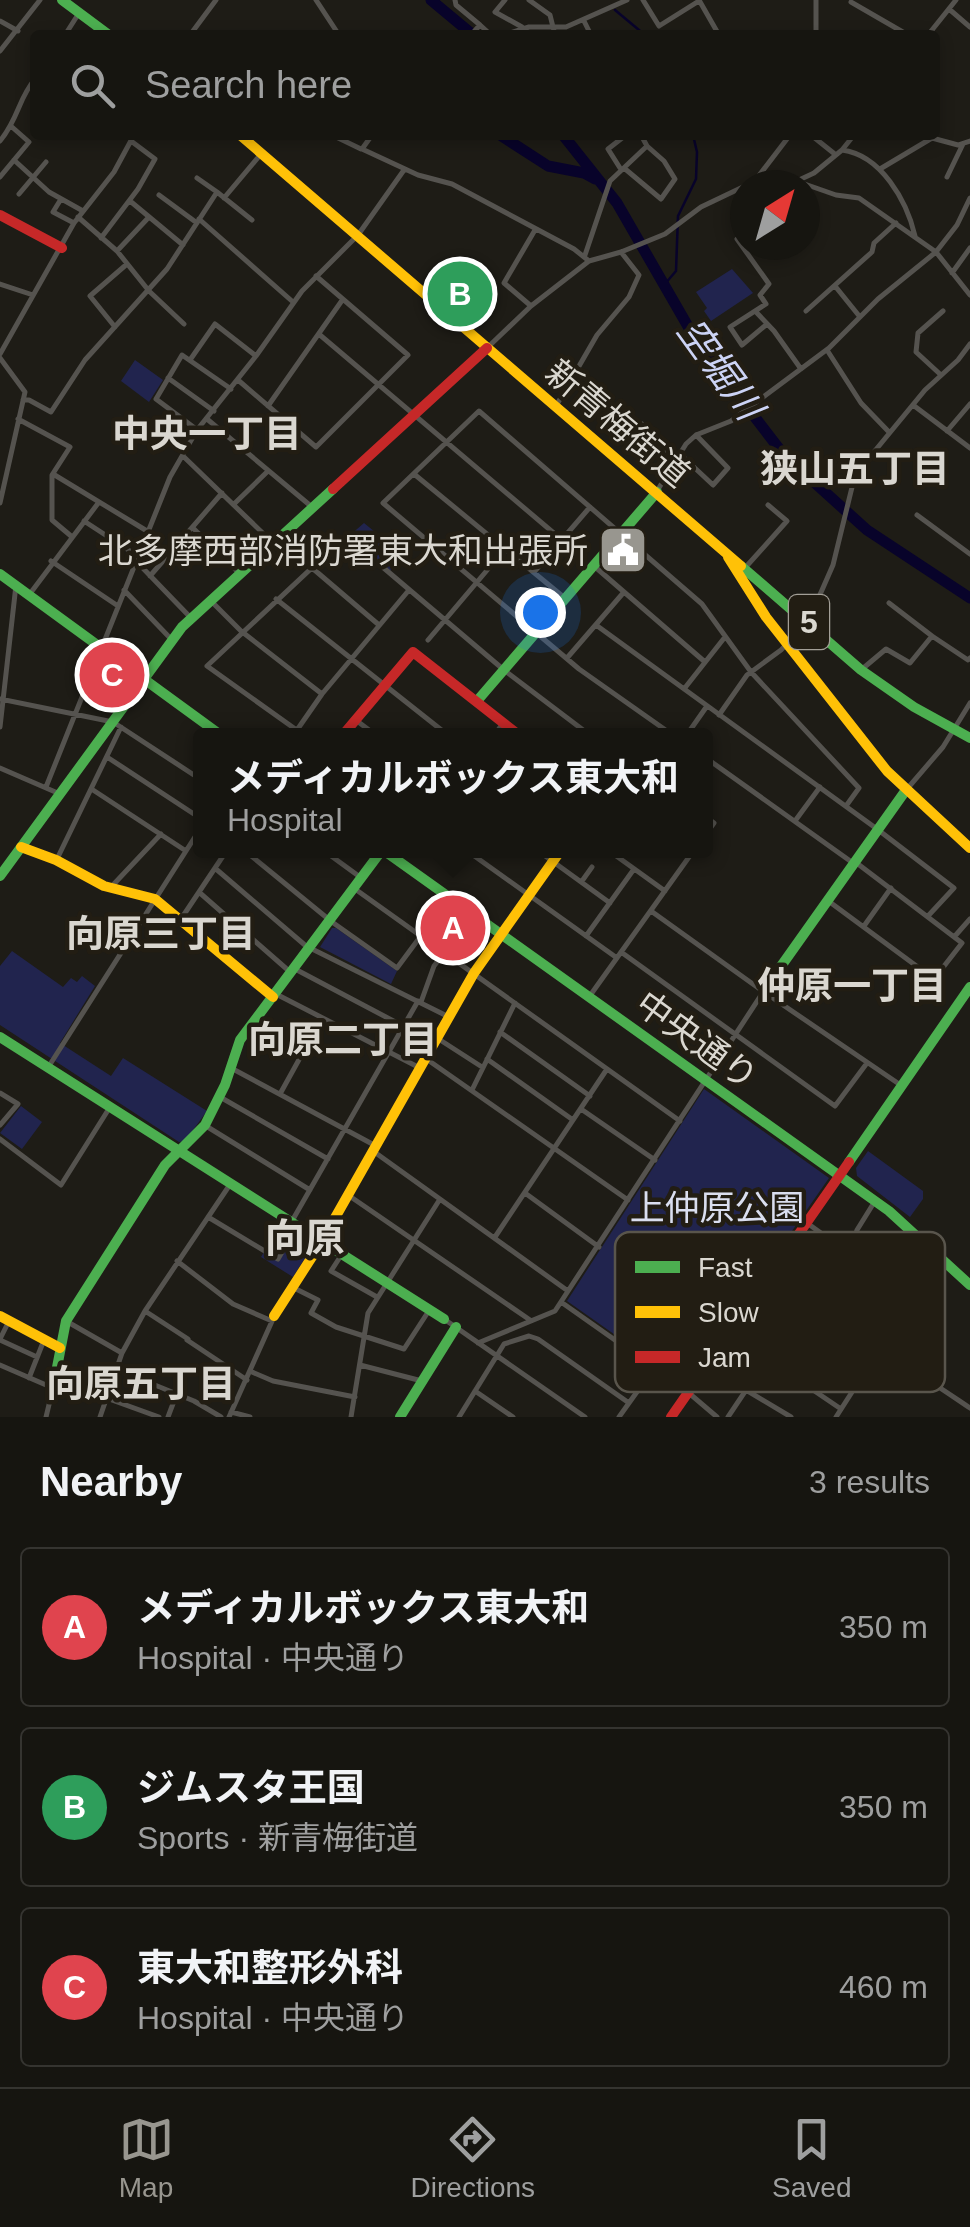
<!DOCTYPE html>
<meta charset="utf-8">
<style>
body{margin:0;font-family:Helvetica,"Noto Sans JP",sans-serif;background:#23221e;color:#f1f3f6}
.compass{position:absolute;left:730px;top:170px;width:90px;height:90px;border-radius:50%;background:#161510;box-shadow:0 5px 15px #0003;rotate:37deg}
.you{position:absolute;left:540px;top:612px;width:35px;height:35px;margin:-25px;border:8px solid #fff;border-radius:50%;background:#1a73e8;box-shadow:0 0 0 15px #1a73e833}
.badge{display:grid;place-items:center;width:65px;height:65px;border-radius:50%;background:#98968f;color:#fff;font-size:32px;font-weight:700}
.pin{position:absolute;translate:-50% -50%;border:5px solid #fff;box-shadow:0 2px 10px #0006}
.popup{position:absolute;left:193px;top:728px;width:520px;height:130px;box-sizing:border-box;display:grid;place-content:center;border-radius:10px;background:#161510;filter:drop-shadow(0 2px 8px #0005);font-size:32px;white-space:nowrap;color:#9e9f9f}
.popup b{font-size:38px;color:#f1f3f6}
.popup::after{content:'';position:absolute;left:50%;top:100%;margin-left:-20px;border:20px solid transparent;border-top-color:#161510}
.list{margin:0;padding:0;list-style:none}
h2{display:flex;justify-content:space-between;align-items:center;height:130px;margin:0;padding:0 40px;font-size:42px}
h2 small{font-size:32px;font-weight:400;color:#9e9f9f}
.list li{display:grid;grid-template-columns:65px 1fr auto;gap:30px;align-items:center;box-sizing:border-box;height:160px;margin:0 20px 20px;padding:0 20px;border:2px solid #353430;border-radius:10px}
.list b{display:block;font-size:38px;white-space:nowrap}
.list p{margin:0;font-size:32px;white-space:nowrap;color:#9e9f9f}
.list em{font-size:32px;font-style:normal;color:#9e9f9f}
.icon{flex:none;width:55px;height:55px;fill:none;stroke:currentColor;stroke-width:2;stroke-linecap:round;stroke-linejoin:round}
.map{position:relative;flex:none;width:970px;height:1417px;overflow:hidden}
.search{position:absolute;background:#161510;box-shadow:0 5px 15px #0003;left:30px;right:30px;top:30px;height:110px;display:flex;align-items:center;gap:25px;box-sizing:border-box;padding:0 35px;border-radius:10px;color:#9e9f9f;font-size:38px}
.sheet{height:670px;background:#161510}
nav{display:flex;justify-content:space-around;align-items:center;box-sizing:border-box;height:140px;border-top:2px solid #353430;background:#161510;font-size:28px;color:#9e9f9f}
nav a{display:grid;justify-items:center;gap:5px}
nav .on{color:#98968f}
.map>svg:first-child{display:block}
.green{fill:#21244e}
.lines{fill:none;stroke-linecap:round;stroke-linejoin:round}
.stream{stroke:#08032a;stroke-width:2.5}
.river{stroke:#08032a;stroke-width:11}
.street{stroke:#55534f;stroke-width:5}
.fast{stroke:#4caf50;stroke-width:10}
.slow{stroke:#ffc107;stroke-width:10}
.jam{stroke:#c62828;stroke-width:10}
.labels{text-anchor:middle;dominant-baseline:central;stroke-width:9;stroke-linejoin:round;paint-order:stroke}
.shield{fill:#221d13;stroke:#a39f97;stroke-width:2.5}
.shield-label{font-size:32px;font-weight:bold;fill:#dad7d0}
.street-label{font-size:35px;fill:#dad7d0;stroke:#221d13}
.poi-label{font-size:35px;fill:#dad7d0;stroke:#221d13;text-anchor:end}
.park-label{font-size:35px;fill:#dadeef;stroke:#221d13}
.water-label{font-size:38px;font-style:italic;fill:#ccd3f5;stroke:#221d13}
.neighbourhood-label{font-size:38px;font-weight:bold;fill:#dad7d0;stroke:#221d13}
.quarter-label{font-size:40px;font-weight:bold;fill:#dad7d0;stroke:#221d13}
.key{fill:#221d13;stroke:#59554c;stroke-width:2.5}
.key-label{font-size:28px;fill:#dad7d0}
</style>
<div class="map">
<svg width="970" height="1417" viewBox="0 0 970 1417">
<rect width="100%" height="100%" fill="#1e1c16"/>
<path class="green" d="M732,269L753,293L711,321L704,311L707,308L696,292Z
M135,360L163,380L149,402L121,381Z
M364,523L402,554L390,571L349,536Z
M332,928H336L397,971L391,984L320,947Z
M12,951L63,987L71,978L77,982L82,976L95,986L60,1043L111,1076L123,1058L207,1111L185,1141L179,1142L0,1025V966Z
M704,1089L829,1178L688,1380L682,1382L567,1301Z
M21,1106L42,1122L22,1149L0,1133Z
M868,1151L923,1191V1199L910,1217L857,1176L856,1168Z
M298,1228L317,1239L293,1277L261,1257L264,1252L278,1259Z"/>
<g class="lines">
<path class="stream" d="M615,10L645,35
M664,285L676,271L678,216L696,179L697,152L693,135"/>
<path class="river" d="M431,0L473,35
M500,135L548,166L584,173L595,179
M563,135L617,203L697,342L784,455L867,530L970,598"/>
<path class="street" d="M316,0L339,35
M455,0L456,5L480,25L471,35
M505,0L495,12L522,27
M529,0L550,15L555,35
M643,0L659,26L699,1
M699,0L719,35
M851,2L908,35
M949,9L970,27
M0,21L18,31
M584,21L591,35
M480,25L491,35
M65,35L79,13
M190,35L216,0
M504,35L529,27H566L627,0
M816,35V0
M928,35L956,0
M0,51L40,0
M332,135L361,149
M372,135L362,149L418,175L452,184L574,249L589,261L621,252L665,234L701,207L745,186
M811,135L836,155
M0,141C19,118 18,99 35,79
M842,150L854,135
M14,160L49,192L83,211
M620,168L608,149L626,135
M624,168L661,199L675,179L664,161L647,146
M880,169L932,138L958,145L970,141
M0,177L29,142L12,127
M947,177L963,144
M197,178L217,192
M799,180L814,173L842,150C881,155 907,201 915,236
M754,182L790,135
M747,185L796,181L836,195L859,198L936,252L970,295
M19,194L46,162
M159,195L197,223
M224,198L261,154
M61,199L53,212L74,223
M130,201L183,245
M78,217L117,251L149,291L184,324
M199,219L293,302
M101,238L138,189L155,159L131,141
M737,239L769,284L760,295L766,304L730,327L742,345L767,324
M117,251L149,217
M585,255L610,181L647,146L641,135
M952,273L970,248
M0,284L33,295
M835,286L860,317
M531,306L504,283L535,230
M806,311L872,252L874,243L896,223
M757,313L774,331L801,369
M115,327L90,296L127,264
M320,335L562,540
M487,348L531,306L589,261
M827,350L861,403L888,431
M0,354L74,223L114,172L134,135
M0,358L25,392L0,503
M190,360L215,324L256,356
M941,375L916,352L918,333L943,311
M168,378L214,411
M238,380L316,447L408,355L316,276
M23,400H29L51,412L85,360L167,269L217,192L252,220
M913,405L970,448
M268,406L343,299
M556,406L597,335L629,297L639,275L621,252
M18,419L70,447L52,475V520L71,536
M207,419L312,507
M642,424L639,427L678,460
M196,429L156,399L182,355L231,389
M947,431L970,404
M681,455L713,485L728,468L696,435
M183,456L273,543
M53,474L147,531
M414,474L566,599
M657,491L686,444L696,435L731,421L829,348L878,299L936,252L957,225L970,198
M234,504L268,471
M917,515L970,554
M84,521L136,555
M194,529L240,574
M135,560L191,618
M51,561L118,606
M594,566L705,662
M311,567L379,625
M744,569L787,521L768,505
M534,572L590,507
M150,576L222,493
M124,590L171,639
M29,595L99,502
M276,599L449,736
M210,600L241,631L322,694
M889,603L932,636
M596,625L877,829L954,888L928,916
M428,640L505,549
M567,658L624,592
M861,670L886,649L910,663L932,636L968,660L970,658
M684,689L725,637
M0,699L113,722L200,779
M719,715L747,675L781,650L808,622L833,565L855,475L925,390L958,360L970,344
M357,721L377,736
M0,727L16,585
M297,730L322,694L409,590
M305,736L207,666L346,536L504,670L591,736
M494,736L503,723
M674,736L579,669L383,503L479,411L702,604L751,672L859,788L846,806
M686,736L707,706
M107,757L200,818
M706,758L853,863
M0,768L60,794
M46,787L170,477L197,430L256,356L302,291L358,235L404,170
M907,789L943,747L970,703
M93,790L186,851
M706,817L714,823L706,834
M795,821L820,787
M244,850L332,922L397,968L420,937
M323,850L360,877
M466,850L617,958
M537,850L610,903
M608,850L665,891
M57,859L121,727
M216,869L306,946L449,1017
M582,881L592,867
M112,886L161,834
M355,889L680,1121
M200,893L289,971
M827,900L934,979L962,943L854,861
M651,911L764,992L902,1086
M181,919L227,850
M864,926L891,888
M586,936L634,869
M955,936L970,919
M621,952L835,1106L867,1063
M295,969L403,1026
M276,994L420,1068
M589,997L694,850
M421,1002L434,966L444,953
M500,1032L590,1096
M437,1038L482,1067
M425,1058L628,1200
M487,1059L573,1120
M49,1066L200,829
M231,1068L376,1146
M472,1090L515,1003
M0,1093L18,1104L0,1125
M280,1094L322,1018
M220,1097L328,1159
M581,1109L655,1160
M206,1126L310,1190
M0,1139L61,1185L110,1107
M373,1151L568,1291
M525,1193L599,1247
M348,1195L530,1320
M875,1201L857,1230L826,1327C879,1345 924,1377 970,1408
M208,1217L278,1259L298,1225
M292,1221L418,1001
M495,1237L607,1069
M342,1254L331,1271L377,1297
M177,1261L233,1304L272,1321
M763,1286L798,1310
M294,1288L318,1300L311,1313L336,1327L404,1349L430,1309
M561,1302L683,1388L717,1417
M145,1311L188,1339
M444,1319L585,1417
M66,1321L122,1353
M787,1327L861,1378L836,1417
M0,1339L8,1323
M0,1340L37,1357
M187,1340L247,1380
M478,1343L555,1311L767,986
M766,1358L841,1409
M0,1365L53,1388L46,1417
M360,1365L422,1381
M118,1370L194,1401L221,1417
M252,1372L273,1381L355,1397
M29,1378L44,1340
M54,1379L159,1417
M746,1390L791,1417
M475,1391L513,1417
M231,1412L250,1417
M100,1417L122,1353L145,1311L231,1183
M168,1417L177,1393
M229,1417L273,1319
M351,1417L368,1313L440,1199
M459,1417L504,1344L529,1336L538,1339L629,1403
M619,1417L654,1368
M728,1417L840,1250L839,1246L807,1223"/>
<path class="fast" d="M62,0L109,35
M741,566L861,670L914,707L970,738
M0,574L222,736
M477,701L657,492
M383,850L889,1211L970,1285
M0,876L182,627L333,489
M767,986L906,790
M0,1037L444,1319
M849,1162L970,987
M53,1388L66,1321L165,1165L205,1125L225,1085L240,1040L382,850
M400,1417L456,1327"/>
<path class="slow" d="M240,135L741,566
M728,557L766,617L887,771L970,848
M21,847L56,860L104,886L155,899L273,997
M0,1316L60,1348
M274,1316L319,1246L474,973L561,850"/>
<path class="jam" d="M0,215L62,248
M333,489L487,348
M342,736L413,652L520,736
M671,1417L849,1162"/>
</g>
<defs>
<g id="civic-square" transform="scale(2.5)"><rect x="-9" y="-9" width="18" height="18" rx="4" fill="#98968f" stroke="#221d13"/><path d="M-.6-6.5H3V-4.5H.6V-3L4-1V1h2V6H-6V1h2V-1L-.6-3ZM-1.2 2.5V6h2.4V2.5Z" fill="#fff"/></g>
</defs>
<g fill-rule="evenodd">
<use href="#civic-square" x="623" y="550"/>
</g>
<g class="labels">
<rect class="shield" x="789" y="595" width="40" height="54" rx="8"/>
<g class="shield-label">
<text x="809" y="622">5</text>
</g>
<g class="street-label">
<text transform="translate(618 423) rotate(40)">新青梅街道</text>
<text transform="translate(697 1040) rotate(36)">中央通り</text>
</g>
<g class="poi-label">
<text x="588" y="550">北多摩西部消防署東大和出張所</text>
</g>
<g class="park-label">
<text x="717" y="1207">上仲原公園</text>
</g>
<g class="water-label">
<text transform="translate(720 369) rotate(54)">空堀川</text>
</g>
<g class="neighbourhood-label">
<text x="207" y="434">中央一丁目</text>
<text x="855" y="469">狭山五丁目</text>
<text x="161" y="934">向原三丁目</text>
<text x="852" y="986">仲原一丁目</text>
<text x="343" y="1040">向原二丁目</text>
<text x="141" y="1384">向原五丁目</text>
</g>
<g class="quarter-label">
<text x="305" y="1238">向原</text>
</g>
</g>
<rect x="615" y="1232" width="330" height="160" rx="15" class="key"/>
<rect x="635" y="1261" width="45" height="12" fill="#4caf50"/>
<rect x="635" y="1306" width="45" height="12" fill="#ffc107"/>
<rect x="635" y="1351" width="45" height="12" fill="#c62828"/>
<g class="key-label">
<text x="698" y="1277">Fast</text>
<text x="698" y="1322">Slow</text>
<text x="698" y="1367">Jam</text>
</g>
</svg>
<svg class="compass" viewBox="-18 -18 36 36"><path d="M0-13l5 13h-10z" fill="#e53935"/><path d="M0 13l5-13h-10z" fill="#9e9f9f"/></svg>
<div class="you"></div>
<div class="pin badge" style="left:453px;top:928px;background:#e0444e">A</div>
<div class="popup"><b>メディカルボックス東大和</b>Hospital</div>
<div class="pin badge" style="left:460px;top:294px;background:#2e9e5b">B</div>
<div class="pin badge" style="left:112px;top:675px;background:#e0444e">C</div>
<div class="search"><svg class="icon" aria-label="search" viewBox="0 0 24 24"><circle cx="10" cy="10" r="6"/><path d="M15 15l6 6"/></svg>Search here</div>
</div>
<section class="sheet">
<h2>Nearby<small>3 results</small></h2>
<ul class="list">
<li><span class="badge" style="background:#e0444e">A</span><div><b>メディカルボックス東大和</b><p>Hospital · 中央通り</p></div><em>350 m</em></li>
<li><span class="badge" style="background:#2e9e5b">B</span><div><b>ジムスタ王国</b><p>Sports · 新青梅街道</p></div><em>350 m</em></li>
<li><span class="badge" style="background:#e0444e">C</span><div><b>東大和整形外科</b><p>Hospital · 中央通り</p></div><em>460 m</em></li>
</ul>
</section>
<nav>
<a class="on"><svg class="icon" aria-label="map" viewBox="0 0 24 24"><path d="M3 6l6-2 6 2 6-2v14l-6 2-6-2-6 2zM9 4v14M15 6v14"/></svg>Map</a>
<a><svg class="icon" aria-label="directions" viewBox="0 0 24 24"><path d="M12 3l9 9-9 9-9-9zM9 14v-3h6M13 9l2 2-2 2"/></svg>Directions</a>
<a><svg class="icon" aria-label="saved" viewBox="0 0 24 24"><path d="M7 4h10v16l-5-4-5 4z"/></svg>Saved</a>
</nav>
